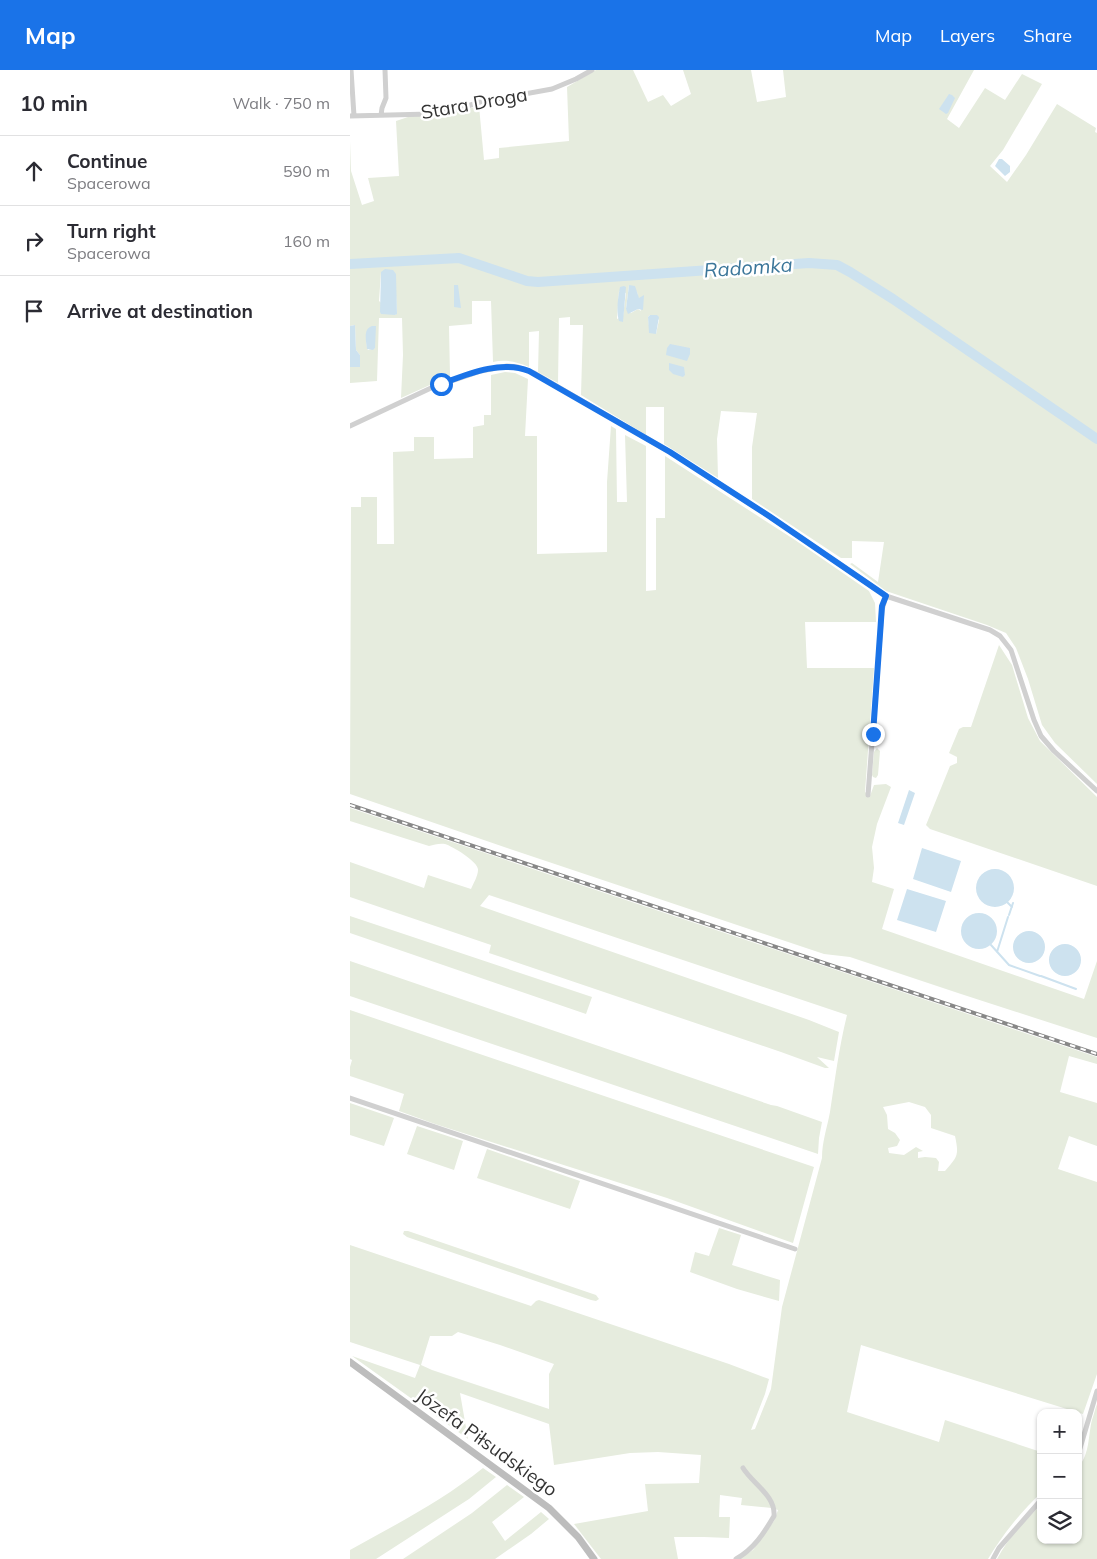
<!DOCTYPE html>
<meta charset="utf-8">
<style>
body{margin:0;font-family:Mulish,sans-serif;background:#f7f7f7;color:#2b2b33}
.controls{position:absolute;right:15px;bottom:15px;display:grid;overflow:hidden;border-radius:10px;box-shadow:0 1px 4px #0004}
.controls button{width:45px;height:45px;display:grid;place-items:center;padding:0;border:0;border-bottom:1px solid #e1e1e2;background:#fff;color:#2b2b33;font:25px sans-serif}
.stop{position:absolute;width:15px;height:15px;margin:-11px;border:4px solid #1a73e8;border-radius:50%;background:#fff}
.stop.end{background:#1a73e8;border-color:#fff;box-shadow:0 1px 5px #0008}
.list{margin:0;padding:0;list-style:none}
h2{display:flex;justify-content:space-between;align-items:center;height:65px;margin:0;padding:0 20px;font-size:21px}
h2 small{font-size:16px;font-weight:400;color:#7c7c81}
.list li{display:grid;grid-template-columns:32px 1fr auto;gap:15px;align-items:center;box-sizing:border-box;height:70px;padding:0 20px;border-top:1px solid #e1e1e2}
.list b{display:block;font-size:19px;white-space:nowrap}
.list p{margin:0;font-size:16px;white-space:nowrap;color:#7c7c81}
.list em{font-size:16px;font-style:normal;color:#7c7c81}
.icon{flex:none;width:28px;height:28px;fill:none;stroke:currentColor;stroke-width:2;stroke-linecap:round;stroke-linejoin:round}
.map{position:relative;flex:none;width:747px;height:1489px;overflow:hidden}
header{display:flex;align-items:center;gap:30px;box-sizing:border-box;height:70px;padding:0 25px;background:#1a73e8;color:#fff}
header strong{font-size:24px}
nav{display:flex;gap:28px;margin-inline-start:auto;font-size:18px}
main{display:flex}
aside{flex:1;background:#fff}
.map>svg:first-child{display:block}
.green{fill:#e6ecde;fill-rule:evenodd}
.water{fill:#cde2ef}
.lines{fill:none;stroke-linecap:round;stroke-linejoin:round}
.stream{stroke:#cde2ef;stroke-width:2}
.river{stroke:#cde2ef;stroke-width:10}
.street{stroke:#d0d0d0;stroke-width:5}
.secondary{stroke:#bdbdbd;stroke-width:7}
.rail-casing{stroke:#888;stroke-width:4}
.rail{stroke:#fff;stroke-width:2;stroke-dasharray:5.5;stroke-linecap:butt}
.route{stroke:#1a73e8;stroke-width:6}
.labels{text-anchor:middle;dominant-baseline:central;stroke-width:5;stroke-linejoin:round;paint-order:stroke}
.street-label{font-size:19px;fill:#333;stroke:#fff}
.water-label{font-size:20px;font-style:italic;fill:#3b769a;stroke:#fff}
</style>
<header>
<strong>Map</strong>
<nav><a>Map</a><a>Layers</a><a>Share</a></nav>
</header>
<main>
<aside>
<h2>10 min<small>Walk · 750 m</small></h2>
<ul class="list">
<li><svg class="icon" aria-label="ahead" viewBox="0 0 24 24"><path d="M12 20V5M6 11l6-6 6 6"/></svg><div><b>Continue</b><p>Spacerowa</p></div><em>590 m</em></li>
<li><svg class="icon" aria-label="right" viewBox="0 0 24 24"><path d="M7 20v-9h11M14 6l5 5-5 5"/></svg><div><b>Turn right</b><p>Spacerowa</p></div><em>160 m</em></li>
<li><svg class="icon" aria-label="arrive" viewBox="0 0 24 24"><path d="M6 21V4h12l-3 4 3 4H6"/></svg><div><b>Arrive at destination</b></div></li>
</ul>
</aside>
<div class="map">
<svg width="747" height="1489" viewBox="0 0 747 1489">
<rect width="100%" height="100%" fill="#fff"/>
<path class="green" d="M246,0H283L298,32L313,25L321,36L341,24L333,0H401L407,32L436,27L433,0H624L597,49L609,58L635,18L655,30L672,4L692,14L653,80L640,96L657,112L676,85L707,34L746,58L745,62L747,63V714L705,673L692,655L678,609L666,578L656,563L637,555L536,521L500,494L502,493L528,512L534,472L502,471V488H491L402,429V377L407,343L371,341L367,369L368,408L314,374V337H296V365L231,325L233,255H220V247L209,248L208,313L188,302L189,261L179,262V297C167,292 156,289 143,292L141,231H122V254L99,256L100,306L51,328L53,285L52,248H29L27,311L0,313V297H10V285L6,280L5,255L0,256V71L1,101L12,135L24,131L18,108L49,106L46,51L61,46L98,44L129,36L134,90L149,88V78L219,71L217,17ZM31,202L46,225L47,243L45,245L29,231ZM279,215L287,222L291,241L288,239L281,243L276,239ZM269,221L276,223L273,246L267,249ZM300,245H304L309,250L306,264L299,256L298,247ZM25,256V278L18,280L17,278L16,267Z
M155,302L165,303L178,309L175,366H187V484L257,482V412L261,356L266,359L267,432H277L275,365L296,376V521L306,520V448H315V386L445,470L519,521L525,533L526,552H455L457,598H524L515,722L520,726L524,715L536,714L541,717L527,754L522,777L524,798L522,812L544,819L532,859L734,929L747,891V968L611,924L500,887L474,884L160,779L0,724L1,437H11V427H27V474H44L43,382L64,381V367H84V389L123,388V357L134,355V345H141V305Z
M649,575L662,595L678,648L690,671L747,727V816L580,759L576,755L600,696L607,693V687L599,683L609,659L613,657H621Z
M527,678L530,681L528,705L526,708L523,707L522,705L524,682Z
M0,738L747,987V994L719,986L710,1022L747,1033V1076L719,1066L708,1099L747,1112V1304L733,1344L511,1275L497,1342L589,1372L595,1350L691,1382V1423C670,1443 653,1464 638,1489H389L403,1480L424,1451L428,1440L422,1438L391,1435L392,1428L370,1425L369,1447H380L379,1468L354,1467H324L328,1489H251L224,1454L298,1441L295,1414L349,1413L351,1385L308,1382L280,1383L204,1395L199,1354L110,1323L118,1369L2,1286L65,1308L70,1295L0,1272V1175L181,1236L186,1231L189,1230L379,1294L419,1309L415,1324L401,1360L405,1359L421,1319L432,1237L472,1088C472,1072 477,1058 480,1042C485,1010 489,977 497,945L139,825L130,836L459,950L489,962L484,991L467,987L479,998H475L431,982L139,883L141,875L0,827V792L74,818L78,805L121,819C123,814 128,806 128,800C129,792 102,776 95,774C89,773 84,775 79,776L0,751ZM559,1032L575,1037L581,1045V1058L605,1066C609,1085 608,1086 595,1101H588L589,1092L586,1088L575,1087L568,1088V1082L573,1081L566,1077L554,1085L539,1083L538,1078L547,1076L550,1070L545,1063L538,1059L537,1045L533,1037ZM108,1262L150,1275L204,1294L199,1304V1339L82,1300L71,1295L80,1266H102Z
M0,846L242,927L236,944L0,863Z
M0,891L421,1035L427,1036L472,1052L469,1068L468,1084L0,926Z
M0,940L464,1097L443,1173L317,1128L85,1054L49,1041L54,1024L0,1006V997L2,990L0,989Z
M0,1033L44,1048L34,1076L0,1065Z
M67,1056L113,1071L104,1100L57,1084Z
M137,1079L230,1111L220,1139L127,1108Z
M369,1158L391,1165L382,1195L430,1210L429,1231L387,1219L340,1202L345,1182L359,1186Z
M54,1161H58L246,1225L249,1229L246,1231L241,1230L57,1167L53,1164Z
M747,1334V1489H647C658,1468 674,1451 691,1435V1470H728V1397C740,1385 738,1365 742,1350C744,1344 745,1339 747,1334Z
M133,1398L146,1407L119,1429L26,1489H0V1480C45,1455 92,1431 133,1398Z
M157,1415L174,1427L142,1452L155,1471L191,1442L199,1449L181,1464L145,1489H53L122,1443Z"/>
<path class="water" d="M599,24L602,25L605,28L598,43L596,44L589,39Z
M649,89H652L660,96V102L655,106L645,96Z
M35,199L43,200L46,204L47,244L45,245L31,244L30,242L31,202Z
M104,215H108L111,238L104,237Z
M279,215L285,216L289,228L294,225L293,240L288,239L278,244L276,239Z
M274,216L276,217L273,252L269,251C266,241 268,227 270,217Z
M300,245H307L309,247L306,264L299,263L298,247Z
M5,255L6,280L10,285V297H0V256Z
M22,256H26L25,278L23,280L17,279C16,270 13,259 22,256Z
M320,274L340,278V284L337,291L316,285L317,278Z
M319,293L334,297L335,305L333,307L323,304L319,300Z
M559,720L565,723L554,755L548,753Z
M572,778L611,791L601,822L563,809Z
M626 818a19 19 0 1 1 38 0a19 19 0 1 1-38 0Z
M557,819L596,831L586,862L547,850Z
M611 861a18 18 0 1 1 36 0a18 18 0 1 1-36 0Z
M663 877a16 16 0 1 1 32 0a16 16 0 1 1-32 0Z
M699 890a16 16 0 1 1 32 0a16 16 0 1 1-32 0Z"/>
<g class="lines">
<path class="stream" d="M657,832L662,837
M659,845L663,833
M641,875L659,895L690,906
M647,882L658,847
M691,906L726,919"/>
<path class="river" d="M0,194L109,188L177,211L188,212L459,193L487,195L500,202L543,229L747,369"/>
<path class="street" d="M1,0L4,46
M31,45L32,38L36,28L35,0
M0,46L80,44L102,41L130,32L202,19L226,9L242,0
M0,356L81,318L131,301L157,296L168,297L184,303L320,382L419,446L536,526L640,560L650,566L661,580L684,650L691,666L704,681L747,721
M518,725L532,540L536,526
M0,1028L445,1179
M728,1385L747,1321
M386,1489C404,1479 414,1463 424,1446C426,1426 402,1413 393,1398
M643,1489L649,1478L691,1430"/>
<path class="secondary" d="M0,1292L199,1438L228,1467L244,1489"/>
<g class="rail-casing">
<path id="rail" d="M0,735L747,984"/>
</g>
<use href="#rail" class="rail"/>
</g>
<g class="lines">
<path class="route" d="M91,314C118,304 150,290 179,301L320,382L419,446L536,526L532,536L523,664"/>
</g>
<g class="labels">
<g class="street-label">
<text transform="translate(124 33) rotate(-10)">Stara Droga</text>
<text transform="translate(137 1372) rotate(36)">Józefa Piłsudskiego</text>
</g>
<g class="water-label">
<text transform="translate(398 197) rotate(-4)">Radomka</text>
</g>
</g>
</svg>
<div class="controls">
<button>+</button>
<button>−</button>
<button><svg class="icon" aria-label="layers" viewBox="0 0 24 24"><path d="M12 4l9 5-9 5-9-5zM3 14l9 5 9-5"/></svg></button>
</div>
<div class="stop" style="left:91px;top:314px"></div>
<div class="stop end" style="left:523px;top:664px"></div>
</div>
</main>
